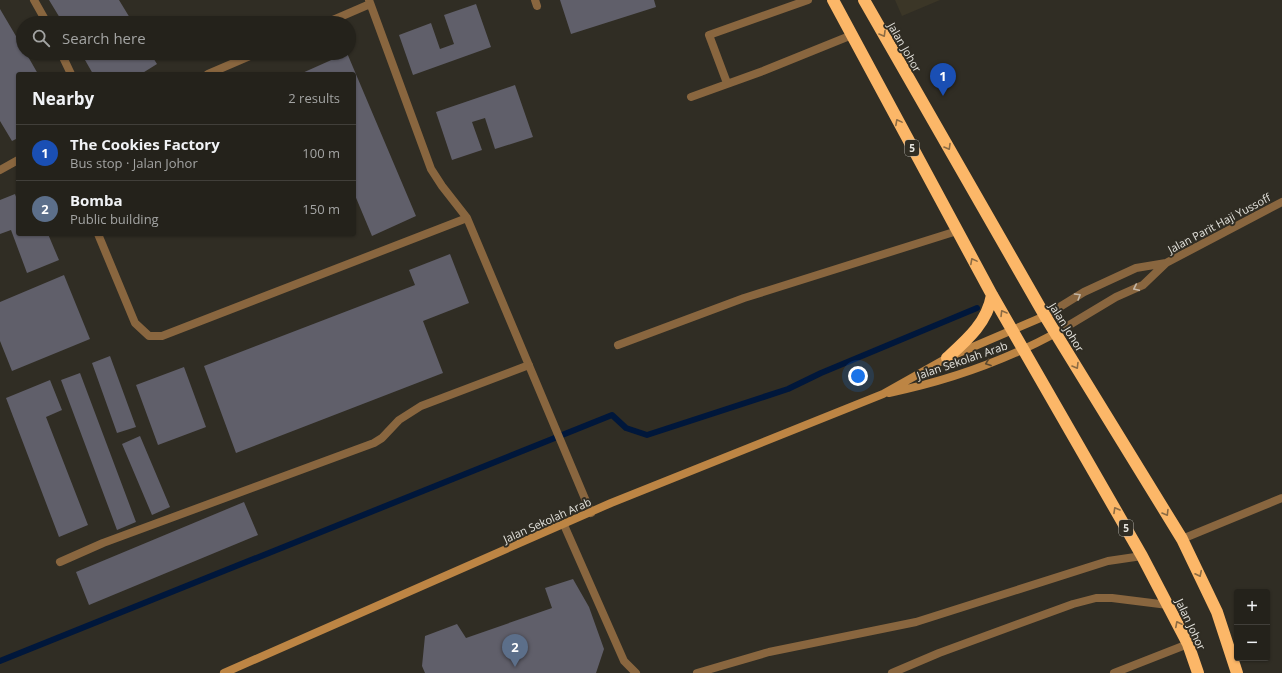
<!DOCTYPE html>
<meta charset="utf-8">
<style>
body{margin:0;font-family:"Open Sans",sans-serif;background:#2c2a24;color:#f1f3f6}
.controls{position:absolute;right:12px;bottom:12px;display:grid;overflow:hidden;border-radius:4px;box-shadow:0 1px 3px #0004}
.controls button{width:36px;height:36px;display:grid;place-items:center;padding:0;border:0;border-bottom:1px solid #413f3a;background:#24221b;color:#f1f3f6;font:20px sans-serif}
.you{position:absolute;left:858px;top:376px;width:14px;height:14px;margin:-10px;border:3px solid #fff;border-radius:50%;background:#1a73e8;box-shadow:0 0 0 6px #1a73e833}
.badge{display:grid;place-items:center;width:26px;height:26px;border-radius:50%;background:#5bcebc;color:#fff;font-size:13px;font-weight:700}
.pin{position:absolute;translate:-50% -33px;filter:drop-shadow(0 1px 2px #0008)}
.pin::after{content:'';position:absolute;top:21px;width:14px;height:12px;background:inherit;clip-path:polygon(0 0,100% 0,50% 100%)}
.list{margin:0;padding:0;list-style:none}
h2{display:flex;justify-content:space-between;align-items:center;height:52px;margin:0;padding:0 16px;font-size:17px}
h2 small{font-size:13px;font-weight:400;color:#a3a4a3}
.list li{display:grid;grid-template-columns:26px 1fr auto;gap:12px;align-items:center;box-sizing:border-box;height:56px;padding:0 16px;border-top:1px solid #413f3a}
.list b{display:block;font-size:15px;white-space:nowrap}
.list p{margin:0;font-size:13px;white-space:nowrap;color:#a3a4a3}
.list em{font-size:13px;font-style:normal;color:#a3a4a3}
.icon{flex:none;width:22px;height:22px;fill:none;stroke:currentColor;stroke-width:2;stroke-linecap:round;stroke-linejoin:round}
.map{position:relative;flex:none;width:1282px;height:673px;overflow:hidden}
.search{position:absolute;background:#24221b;box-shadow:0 1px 3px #0004;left:16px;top:16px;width:340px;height:44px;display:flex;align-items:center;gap:10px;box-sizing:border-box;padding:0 14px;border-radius:22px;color:#a3a4a3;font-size:15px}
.panel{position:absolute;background:#24221b;box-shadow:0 1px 3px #0004;left:16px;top:72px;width:340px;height:164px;border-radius:4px}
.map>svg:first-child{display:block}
.built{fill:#3b3627}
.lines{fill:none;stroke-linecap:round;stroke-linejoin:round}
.stream{stroke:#00173b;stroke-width:6}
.building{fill:#605f6a}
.lane{stroke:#89663f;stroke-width:8}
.street{stroke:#89663f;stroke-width:8}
.secondary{stroke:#bd8544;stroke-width:8}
.highway{stroke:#fcb768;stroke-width:12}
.oneway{stroke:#8c6b43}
.oneway2{stroke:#c4b7a6}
.oneway3{stroke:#5a472e}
.labels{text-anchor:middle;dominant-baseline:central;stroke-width:4;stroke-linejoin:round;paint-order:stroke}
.shield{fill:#302d24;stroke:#aeaca6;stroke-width:1}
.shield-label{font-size:10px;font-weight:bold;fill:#e4e3dd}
.street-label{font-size:11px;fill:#e4e3dd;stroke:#302d24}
</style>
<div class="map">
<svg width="1282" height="673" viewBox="0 0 1282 673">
<rect width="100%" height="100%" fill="#302d24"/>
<path class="built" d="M895,0H940L902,16Z"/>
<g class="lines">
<path class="stream" d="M0,661L612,415L626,428L647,435L788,389L821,373L977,308"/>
</g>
<path class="building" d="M49,0H119L133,23H63Z
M560,0H654L656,7L571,34Z
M476,4L491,47L413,75L399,35L431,23L440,49L454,44L444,15Z
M0,9L23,48V53H26L38,74H18V138L12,141L0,121Z
M81,53H150L157,64L141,74H93Z
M347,53L416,216L372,236L354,193V74H300Z
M515,85L533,137L495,149L485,118L472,122L482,150L452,160L436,112Z
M15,194L18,202V234H48L59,260L27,273L11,230L0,234V200Z
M450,254L469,303L423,321L443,373L236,453L204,366L415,285L409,270Z
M64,275L90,339L12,371L0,341V302Z
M110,356L136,427L117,433L92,363Z
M184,367L206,427L158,445L136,385Z
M80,373L136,522L117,530L61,380Z
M50,380L62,410L46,417L88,525L59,537L6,398Z
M140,436L170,507L152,515L122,444Z
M244,502L258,535L89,605L76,572Z
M573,579L589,607L604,649L596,673H425L422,666L425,636L457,624L466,638L552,608L545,588Z"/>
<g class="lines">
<path class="lane" d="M34,0L47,23
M369,0L431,169L442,186L467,218L591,513
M535,0L537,6
M326,23L370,4
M61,53L71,74
M208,74L257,53
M727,83L709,35L808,0
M691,97L763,71L852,35
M0,170L18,160
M98,234L135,323L149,336H162L467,218
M564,525L624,661L636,673
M1182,539L1282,498
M60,562L103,543L374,443L382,438L399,420L421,406L529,365
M697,673L769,652L916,622L1108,561L1142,556
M892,673L939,653L1073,604L1096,598H1112L1168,605
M1114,673L1188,644"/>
<path class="street" d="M1045,316L1084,292L1136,268L1166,263
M1056,333L1116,297L1143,285L1166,263L1282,202
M618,345L744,298L957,231"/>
<path class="secondary" d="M889,393C947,381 1004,361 1056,333
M224,673L611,503L883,394L947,358L1045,316"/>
<path class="highway" d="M833,0L992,295L1142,556L1188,644L1198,673
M864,0L1045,316L1182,539L1217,612L1237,673
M947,358C967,340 987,323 992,295"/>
</g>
<defs><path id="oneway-chevron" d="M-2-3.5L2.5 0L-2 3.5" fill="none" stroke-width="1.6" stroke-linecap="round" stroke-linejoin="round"/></defs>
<g class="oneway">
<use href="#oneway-chevron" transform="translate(883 34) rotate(60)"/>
<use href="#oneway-chevron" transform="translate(898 122) rotate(-118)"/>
<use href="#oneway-chevron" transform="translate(948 147) rotate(60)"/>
<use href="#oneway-chevron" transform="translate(973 261) rotate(-118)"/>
<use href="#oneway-chevron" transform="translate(1003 313) rotate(-121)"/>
<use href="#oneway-chevron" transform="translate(1076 366) rotate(59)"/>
<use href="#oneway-chevron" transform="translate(1116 510) rotate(-120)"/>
<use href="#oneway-chevron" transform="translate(1166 513) rotate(59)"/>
<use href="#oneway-chevron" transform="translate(1199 574) rotate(64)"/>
<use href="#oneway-chevron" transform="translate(1178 624) rotate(-117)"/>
</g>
<g class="oneway2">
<use href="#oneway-chevron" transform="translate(1136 288) rotate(155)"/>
<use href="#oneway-chevron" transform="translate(1078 296) rotate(-31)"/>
</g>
<use class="oneway3" href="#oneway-chevron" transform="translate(988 363) rotate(160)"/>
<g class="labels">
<g class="shield">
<rect x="905" y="140" width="14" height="16" rx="3"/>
<rect x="1119" y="520" width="14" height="16" rx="3"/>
</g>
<g class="shield-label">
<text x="912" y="148">5</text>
<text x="1126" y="528">5</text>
</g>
<g class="street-label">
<text transform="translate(905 47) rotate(60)">Jalan Johor</text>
<text transform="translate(1219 223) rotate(-28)">Jalan Parit Haji Yussoff</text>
<text transform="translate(1067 327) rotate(58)">Jalan Johor</text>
<text transform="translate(962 360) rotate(-19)">Jalan Sekolah Arab</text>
<text transform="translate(547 520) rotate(-24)">Jalan Sekolah Arab</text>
<text transform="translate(1191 624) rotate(65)">Jalan Johor</text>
</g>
</g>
</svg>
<div class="controls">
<button>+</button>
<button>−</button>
</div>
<div class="you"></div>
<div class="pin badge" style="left:943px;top:96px;background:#1a4fb4">1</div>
<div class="pin badge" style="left:515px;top:667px;background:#5c6f8a">2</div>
<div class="search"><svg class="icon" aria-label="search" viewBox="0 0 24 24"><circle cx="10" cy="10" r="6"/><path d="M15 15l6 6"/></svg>Search here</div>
<section class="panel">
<h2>Nearby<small>2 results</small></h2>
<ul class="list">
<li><span class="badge" style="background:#1a4fb4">1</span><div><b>The Cookies Factory</b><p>Bus stop · Jalan Johor</p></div><em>100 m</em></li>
<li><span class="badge" style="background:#5c6f8a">2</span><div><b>Bomba</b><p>Public building</p></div><em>150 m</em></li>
</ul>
</section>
</div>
